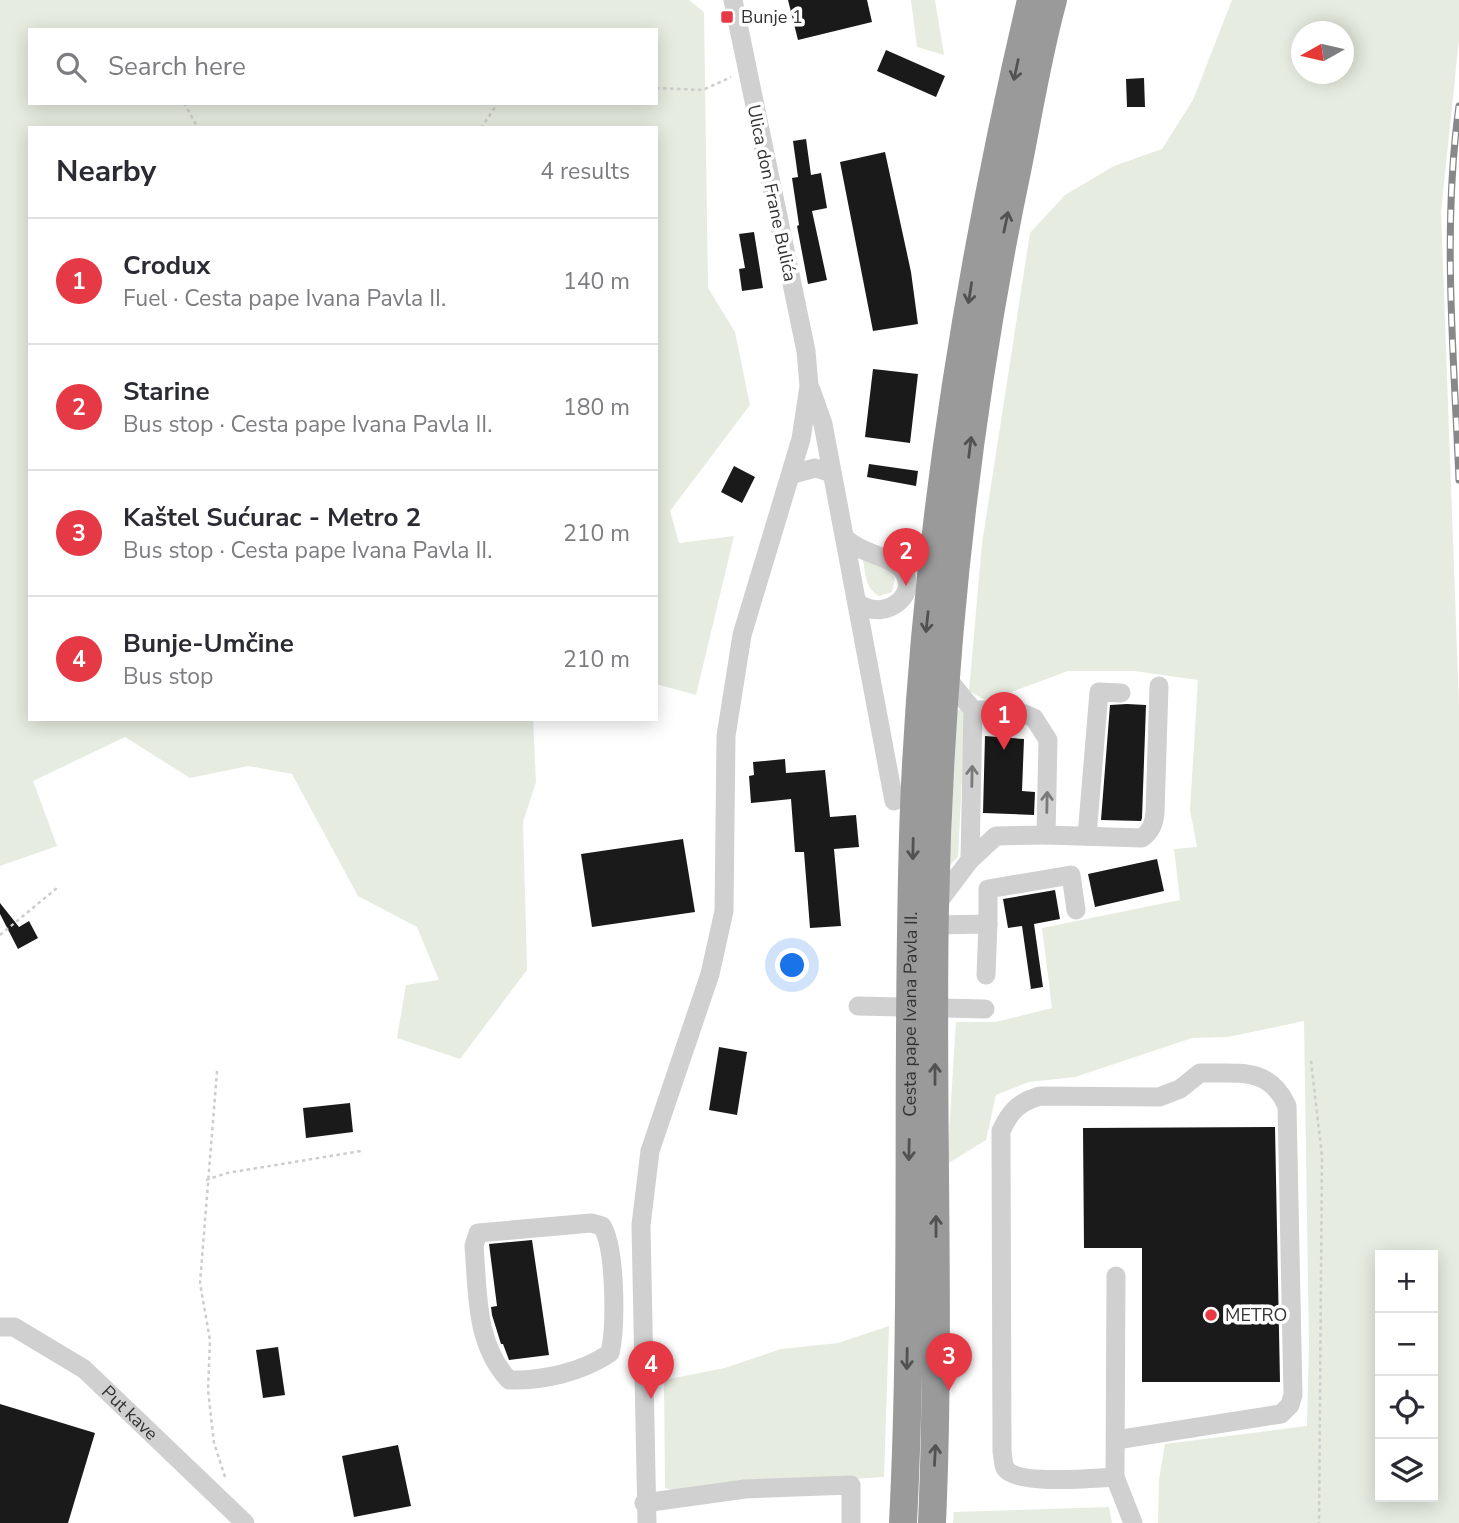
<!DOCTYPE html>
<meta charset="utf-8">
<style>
body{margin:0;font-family:"Nunito Sans",sans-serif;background:#f7f7f7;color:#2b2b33}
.controls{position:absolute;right:21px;bottom:21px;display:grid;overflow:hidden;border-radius:0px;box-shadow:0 4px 18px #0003}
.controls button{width:63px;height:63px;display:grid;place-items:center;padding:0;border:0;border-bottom:2px solid #e1e1e2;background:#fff;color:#2b2b33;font:35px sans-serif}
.compass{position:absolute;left:1291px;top:21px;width:63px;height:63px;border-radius:50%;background:#fff;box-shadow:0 4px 18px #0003;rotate:262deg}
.you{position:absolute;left:793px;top:966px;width:24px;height:24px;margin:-18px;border:5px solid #fff;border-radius:50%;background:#1a73e8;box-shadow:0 0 0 10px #1a73e833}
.badge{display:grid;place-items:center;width:46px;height:46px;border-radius:50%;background:#e63946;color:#fff;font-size:23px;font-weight:700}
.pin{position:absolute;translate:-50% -58px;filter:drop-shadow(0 2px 4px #0008)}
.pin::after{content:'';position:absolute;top:37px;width:24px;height:21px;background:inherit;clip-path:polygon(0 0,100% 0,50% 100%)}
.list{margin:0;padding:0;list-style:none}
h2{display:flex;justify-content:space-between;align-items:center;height:91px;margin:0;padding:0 28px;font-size:30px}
h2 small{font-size:23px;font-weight:400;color:#7c7c81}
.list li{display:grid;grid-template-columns:46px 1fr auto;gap:21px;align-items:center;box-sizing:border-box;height:126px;padding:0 28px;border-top:2px solid #e1e1e2}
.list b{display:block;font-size:26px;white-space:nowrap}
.list p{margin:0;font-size:23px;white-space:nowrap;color:#7c7c81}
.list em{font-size:23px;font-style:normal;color:#7c7c81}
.icon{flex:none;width:38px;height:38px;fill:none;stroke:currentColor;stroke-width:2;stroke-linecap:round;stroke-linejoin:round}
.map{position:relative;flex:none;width:1459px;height:1523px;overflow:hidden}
.search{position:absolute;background:#fff;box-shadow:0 4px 18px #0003;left:28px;top:28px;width:630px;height:77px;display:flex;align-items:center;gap:18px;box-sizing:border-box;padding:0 24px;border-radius:0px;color:#7c7c81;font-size:26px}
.panel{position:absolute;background:#fff;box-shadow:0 4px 18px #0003;left:28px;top:126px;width:630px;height:595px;border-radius:0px}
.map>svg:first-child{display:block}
.green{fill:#e6ecdf;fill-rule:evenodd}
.building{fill:#1a1a1a}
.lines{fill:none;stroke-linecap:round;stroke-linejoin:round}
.path{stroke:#cdcdcd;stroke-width:2.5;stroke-dasharray:3.5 3.5;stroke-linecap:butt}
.minor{stroke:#d0d0d0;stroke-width:19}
.highway{stroke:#9a9a9a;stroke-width:28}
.rail-casing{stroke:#888;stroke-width:7}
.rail{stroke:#fff;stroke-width:4.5;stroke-dasharray:13;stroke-linecap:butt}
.oneway{stroke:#525252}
.oneway2{stroke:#7a7a7a}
.poi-dot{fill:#e63946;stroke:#fff;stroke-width:2.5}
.labels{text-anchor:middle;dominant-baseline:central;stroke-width:7;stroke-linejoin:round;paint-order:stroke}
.poi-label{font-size:18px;fill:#333;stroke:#fff;text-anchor:start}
.street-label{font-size:18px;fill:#333;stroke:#fff}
</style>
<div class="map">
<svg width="1459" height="1523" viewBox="0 0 1459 1523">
<rect width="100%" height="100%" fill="#fff"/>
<path class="green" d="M0,0H689L704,12L708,288L735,332L750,405L670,511L679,543L734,536L696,695L656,684V128H30V719H533L536,782L523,822L527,970L460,1059L397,1038L406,985L439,980L417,927L358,896L292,774L248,766L190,778L125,737L33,781L57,846L0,866ZM30,30H656V103H30Z
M911,0H935L944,55L917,47Z
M1232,0H1459V39L1441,212L1459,705V1523H1158L1159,1480L1165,1444L1307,1426L1309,1345L1304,1021L1228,1037L1192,1038L1075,1077L1029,1082L996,1095L986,1140L947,1164L956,1022H996L1052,1008L1042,928L1180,900L1174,849L1197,847L1190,810L1198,680L1134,671H1068L987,701L969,691L982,544L1030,233L1065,195L1114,166L1162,149L1193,100ZM1302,32H1344V74H1302ZM1380,1255H1433V1497H1380Z
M863,560L886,566L895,578L892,592L879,596C865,588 866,575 863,560Z
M961,709L965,718L958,857L950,865L956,711Z
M889,1326L884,1477L672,1490L665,1488L664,1380L725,1368L781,1349L838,1343Z
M1109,1507L1112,1523H953L954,1512Z"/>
<path class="building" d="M788,0H867L872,22L798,40Z
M886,50L945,76L936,97L877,71Z
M1144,78L1145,107H1127L1126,79Z
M806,139L811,175L821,173L827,208L812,211L827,280L808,284L797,226L799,225L792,178L798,177L793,141Z
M885,152L911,272L918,324L873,331L840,162Z
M754,232L763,288L742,291L739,269L745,268L739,234Z
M873,369L918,374L910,443L865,437Z
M869,464L918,471L916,486L867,477Z
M734,466L755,477L742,503L721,492Z
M1127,704L1146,705L1142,818L1141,821L1101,820L1110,705Z
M985,736L1024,739L1022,791L1035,792L1034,815L983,813Z
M785,759L786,773L825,770L830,817L856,815L859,847L834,849L841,926L810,928L804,852H795L791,799L751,803L749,776L754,775L753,762Z
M683,839L695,912L592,927L581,854Z
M1157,859L1164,891L1095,907L1088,874Z
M1055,890L1060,919L1034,924L1043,987L1031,989L1022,926L1008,928L1003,899Z
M0,903L19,927L29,921L38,938L18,949L0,914Z
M719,1047L747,1052L737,1115L709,1110Z
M350,1103L353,1132L306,1138L303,1108Z
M1275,1127L1280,1382H1142V1248H1084L1083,1128Z
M532,1240L549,1355L509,1360L503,1344H501L492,1315L491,1307L497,1306L489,1244Z
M278,1347L285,1395L263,1398L256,1350Z
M0,1404L95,1433L68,1523H0Z
M398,1445L411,1506L354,1517L342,1456Z"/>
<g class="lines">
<path class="path" d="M656,88L703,90L731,77
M184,103L198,128
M481,128L498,103
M0,935L57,888
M1311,1061L1322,1156L1319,1523
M217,1071L200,1283L210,1340L208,1390L214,1443L226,1480
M206,1180L227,1173L361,1151"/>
<g class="minor">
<path d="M811,390L823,424L894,801"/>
<path d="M793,474L815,468L832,473"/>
<path d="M846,539C862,554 886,555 899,567C924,590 888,623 859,604"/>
<path d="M1046,835L1142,838C1151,831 1154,824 1155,813L1159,686"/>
<path d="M1087,836L1099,692L1121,693"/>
<path d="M970,860L996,836L1046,835L1048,740L1034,718L1015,710H973"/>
<path d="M936,905L970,860L973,710L947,678"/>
<path d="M988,924V889L1071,875L1076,910"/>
<path d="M935,925L988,924L986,975"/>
<path d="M858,1006L985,1009"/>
<path d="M591,1223L602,1226C616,1249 616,1327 610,1353C582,1372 543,1381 509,1380C475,1344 478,1293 474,1246L478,1233Z"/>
<path d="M1116,1276L1115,1477L1133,1523"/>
<path id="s1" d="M0,1327H14L84,1369L245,1523"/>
<path d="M1115,1477C1094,1478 1016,1486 1005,1468C1003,1464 1003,1456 1002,1451L1001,1131C1010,1111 1019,1102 1040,1096L1159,1097L1180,1089L1200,1073C1239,1074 1269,1066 1287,1106L1293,1395L1290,1405L1281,1414L1116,1440"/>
<path d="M644,1503L745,1489L851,1485V1523"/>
<path d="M647,1523L641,1225L650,1151L710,974L724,911L726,736L742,635L801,439L809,386L806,351L733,0"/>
</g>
<g class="highway">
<path id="s2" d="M903,1523C915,1285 905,1045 914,807C925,535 969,265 1031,0"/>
<path d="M932,1523C941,1318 931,1112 935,907C940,658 967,409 1018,166C1029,111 1038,54 1053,0"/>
</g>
<g class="rail-casing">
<path id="rail" d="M1459,106C1442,229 1454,356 1459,480"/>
</g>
<use href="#rail" class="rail"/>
</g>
<defs><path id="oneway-shaft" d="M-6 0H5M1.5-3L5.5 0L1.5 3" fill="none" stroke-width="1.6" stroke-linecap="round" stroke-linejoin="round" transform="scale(1.75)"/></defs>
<g class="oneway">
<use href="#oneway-shaft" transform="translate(1016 70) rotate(102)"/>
<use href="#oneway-shaft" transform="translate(1006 222) rotate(-78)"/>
<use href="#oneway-shaft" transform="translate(970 293) rotate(99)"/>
<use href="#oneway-shaft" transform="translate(970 447) rotate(-83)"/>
<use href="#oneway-shaft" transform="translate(927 622) rotate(96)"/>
<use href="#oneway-shaft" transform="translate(913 849) rotate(91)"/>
<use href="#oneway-shaft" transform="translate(935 1074) rotate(-90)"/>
<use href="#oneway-shaft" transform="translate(909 1150) rotate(91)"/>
<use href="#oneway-shaft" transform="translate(936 1226) rotate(-90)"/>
<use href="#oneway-shaft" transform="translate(907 1359) rotate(91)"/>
<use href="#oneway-shaft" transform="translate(935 1455) rotate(-87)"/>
</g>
<g class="oneway2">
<use href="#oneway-shaft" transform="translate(972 776) rotate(-89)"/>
<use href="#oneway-shaft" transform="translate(1047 802) rotate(-89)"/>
</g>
<g class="poi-dot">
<rect x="720" y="10" width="14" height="14" rx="3.5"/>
<circle cx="1211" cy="1315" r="7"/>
</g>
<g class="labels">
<g class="poi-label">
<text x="741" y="17">Bunje 1</text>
<text x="1225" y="1315">METRO</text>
</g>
<g class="street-label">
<text transform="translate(772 193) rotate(78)">Ulica don Frane Bulića</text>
<text stroke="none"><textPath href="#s2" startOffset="509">Cesta pape Ivana Pavla II.</textPath></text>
<text stroke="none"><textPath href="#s1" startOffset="159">Put kave</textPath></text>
</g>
</g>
</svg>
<div class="controls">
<button>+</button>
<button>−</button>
<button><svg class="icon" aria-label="locate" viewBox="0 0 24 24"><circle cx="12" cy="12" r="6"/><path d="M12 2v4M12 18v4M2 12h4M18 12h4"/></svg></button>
<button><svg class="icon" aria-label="layers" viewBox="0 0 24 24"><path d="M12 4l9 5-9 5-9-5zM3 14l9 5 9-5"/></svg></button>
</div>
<svg class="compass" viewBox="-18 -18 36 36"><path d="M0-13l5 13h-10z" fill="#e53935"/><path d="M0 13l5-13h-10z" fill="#7c7c81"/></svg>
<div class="you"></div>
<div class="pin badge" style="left:1004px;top:750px">1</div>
<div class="pin badge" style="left:906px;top:586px">2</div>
<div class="pin badge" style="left:949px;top:1391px">3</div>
<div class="pin badge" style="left:651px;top:1399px">4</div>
<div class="search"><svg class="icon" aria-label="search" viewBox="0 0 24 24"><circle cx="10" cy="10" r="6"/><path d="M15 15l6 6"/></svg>Search here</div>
<section class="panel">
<h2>Nearby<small>4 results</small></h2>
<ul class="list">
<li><span class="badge">1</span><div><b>Crodux</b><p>Fuel · Cesta pape Ivana Pavla II.</p></div><em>140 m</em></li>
<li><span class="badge">2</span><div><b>Starine</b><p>Bus stop · Cesta pape Ivana Pavla II.</p></div><em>180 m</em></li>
<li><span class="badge">3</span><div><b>Kaštel Sućurac - Metro 2</b><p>Bus stop · Cesta pape Ivana Pavla II.</p></div><em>210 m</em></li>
<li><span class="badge">4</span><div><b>Bunje-Umčine</b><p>Bus stop</p></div><em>210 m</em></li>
</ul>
</section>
</div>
